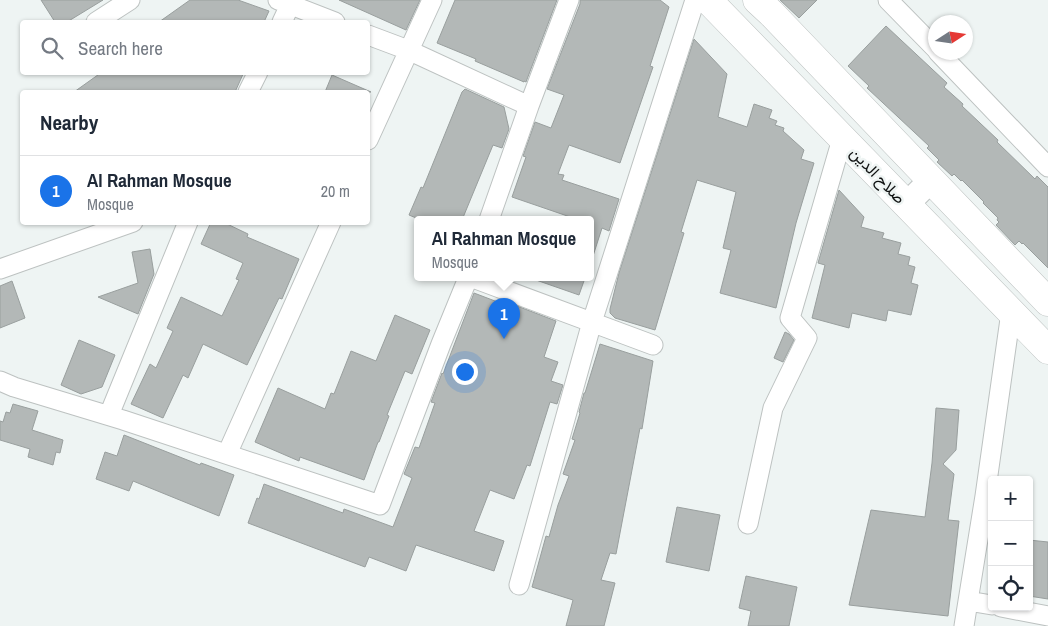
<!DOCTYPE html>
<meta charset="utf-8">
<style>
body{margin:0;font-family:"Archivo Narrow",Vazirmatn,sans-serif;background:#f2f2f3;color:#1f2937}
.controls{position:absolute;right:15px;bottom:15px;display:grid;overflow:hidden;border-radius:5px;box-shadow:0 1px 4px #0004}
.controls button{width:45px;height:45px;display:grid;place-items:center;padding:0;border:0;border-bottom:1px solid #e0e1e3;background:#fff;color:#1f2937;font:25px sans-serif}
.compass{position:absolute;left:928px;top:15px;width:45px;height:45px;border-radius:50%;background:#fff;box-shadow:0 1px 4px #0004;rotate:78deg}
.you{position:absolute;left:464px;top:371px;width:18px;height:18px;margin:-12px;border:4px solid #fff;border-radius:50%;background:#1a73e8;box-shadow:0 0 0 8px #1a73e833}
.badge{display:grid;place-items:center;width:32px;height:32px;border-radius:50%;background:#1a73e8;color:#fff;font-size:16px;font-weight:700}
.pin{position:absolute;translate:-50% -41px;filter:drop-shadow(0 1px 2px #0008)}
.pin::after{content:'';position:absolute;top:26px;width:18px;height:15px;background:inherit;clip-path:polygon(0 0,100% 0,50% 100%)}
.popup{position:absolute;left:414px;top:216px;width:180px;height:65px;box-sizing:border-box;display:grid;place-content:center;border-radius:5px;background:#fff;filter:drop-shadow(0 1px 4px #0005);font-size:16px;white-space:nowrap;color:#747a83}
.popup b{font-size:19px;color:#1f2937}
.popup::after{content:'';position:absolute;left:50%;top:100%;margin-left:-10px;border:10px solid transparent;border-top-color:#fff}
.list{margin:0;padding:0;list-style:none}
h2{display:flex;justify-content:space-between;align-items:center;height:65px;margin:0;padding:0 20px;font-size:21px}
h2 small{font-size:16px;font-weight:400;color:#747a83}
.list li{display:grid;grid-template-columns:32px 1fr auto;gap:15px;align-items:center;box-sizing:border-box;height:70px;padding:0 20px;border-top:1px solid #e0e1e3}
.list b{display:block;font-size:19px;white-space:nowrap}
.list p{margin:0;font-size:16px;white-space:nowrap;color:#747a83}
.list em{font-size:16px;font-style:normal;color:#747a83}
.icon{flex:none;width:28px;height:28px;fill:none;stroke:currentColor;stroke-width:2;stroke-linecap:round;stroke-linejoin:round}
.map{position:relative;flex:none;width:1048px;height:626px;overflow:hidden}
.search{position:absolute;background:#fff;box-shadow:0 1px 4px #0004;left:20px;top:20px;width:350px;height:55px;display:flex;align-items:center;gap:12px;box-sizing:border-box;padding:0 18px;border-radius:5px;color:#747a83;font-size:19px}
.panel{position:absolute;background:#fff;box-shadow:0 1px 4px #0004;left:20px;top:90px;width:350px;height:135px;border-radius:5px}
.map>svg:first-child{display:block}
.building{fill:#b3b8b7;stroke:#999f9e}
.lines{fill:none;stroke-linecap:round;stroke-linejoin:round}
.minor-casing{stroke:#bdc2c1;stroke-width:21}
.major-casing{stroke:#bdc2c1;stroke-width:26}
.highway-casing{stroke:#bdc2c1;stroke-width:29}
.minor{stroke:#fff;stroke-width:19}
.major{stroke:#fff;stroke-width:24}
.highway{stroke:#fff;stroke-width:28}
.labels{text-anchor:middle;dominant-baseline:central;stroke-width:5;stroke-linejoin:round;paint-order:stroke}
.street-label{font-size:16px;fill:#101212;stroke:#eef4f3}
</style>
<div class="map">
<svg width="1048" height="626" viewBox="0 0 1048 626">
<rect width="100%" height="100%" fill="#eef4f3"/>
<path class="building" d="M41,0H103L67,22H55Z
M190,0H238L269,11L264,22H159Z
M339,0H420L406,30Z
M455,0H557L526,82L524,81V82L475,61L476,59L437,43Z
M580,0H660L669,7L650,66L653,67L620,163L569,145L558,174L564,175L562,180L619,199L609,231L602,228L593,256L590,255V220H579L512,197L526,157L523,156L535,122L551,128L564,95L547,89L580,4Z
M780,0H817L799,18Z
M886,26L947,83L944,87L963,104L962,106L998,140L997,142L1035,179L1037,176L1048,187V268L1023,243L1022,244L1019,241L1015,245L996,225L999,222L997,220L998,218L983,203L984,202L962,180L961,181L954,174L952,176L937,162L939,160L927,148L929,146L867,88L869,86L848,66Z
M694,39L727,74L718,117L747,127L754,104L772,110L769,118L777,121L775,125L784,128L783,131L804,150L801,159L814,163L796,223L776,308L720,293L731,250L723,248L736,192L697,180L681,232L684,233L655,330L615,318L610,313V309L619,273Z
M102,72H244L235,92H74Z
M332,75L371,92H325Z
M465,89L504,107L509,129L502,148L493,145L462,220H421L409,215L421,187L423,188L462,92Z
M839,190L864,217L861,227L884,233L882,238L901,243L898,254L910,257L908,265L915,267L911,283L918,285L911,315L888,310L886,321L852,313L849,328L812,318L825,265L818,263Z
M211,222H223L248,234L247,237L299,259L282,299L279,298L247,365L203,344L188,378L183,375L163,418L131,404L150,364L156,368L173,331L167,328L181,297L222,316L239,280L236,279L243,263L201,244Z
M150,249L154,274L138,314L98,297L138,283L132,252Z
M536,278H585L579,295L536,280Z
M12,281L25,318L0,328V286Z
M474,293L516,309L517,306L556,321L544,357L558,362L551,381L563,385L557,404L550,402L530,466L527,465L514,499L490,490L474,531L504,541L494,571L416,545L406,571L369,557L365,567L248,523L257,498L259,499L264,484L343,513L344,509L393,527L412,478L404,474L415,447L419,448L435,403L431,402L442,373L443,374Z
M395,315L430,330L412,374L405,371L387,415L389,416L379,442H378L364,480L300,457L299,461L255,442L278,388L325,409L331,393L334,394L351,351L376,361Z
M785,332L789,334L794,340L783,362L774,358Z
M79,340L115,355L102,387L81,394L61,385Z
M600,344L653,361L642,429L640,428L616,554L610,553L601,580L615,583L604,626H566L573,600L532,587L546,536L549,537L558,505L569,476L563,474L575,440L572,439L580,413L579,412L584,393H585Z
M13,404L38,411L32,430L63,440L60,453L56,452L53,465L28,457L30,449L0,440V421L3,422L6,412L10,413Z
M936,408L959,410L956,450L943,464L954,474L948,520L959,521L948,616L849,605L871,510L925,517L932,463Z
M124,435L200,465L201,463L234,475L219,516L133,481L129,491L96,479L105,452L117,456Z
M677,507L720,515L709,571L666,562Z
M1029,540L1048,542V599L1029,596Z
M746,576L797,587L789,626H748L751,611L739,608Z"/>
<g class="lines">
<g class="minor-casing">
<path id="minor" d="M278,0L335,22
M888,0L936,49
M96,22L130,0
M282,22L290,5
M368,35L408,50L529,106
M938,52L1048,167
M248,92L258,72
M368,140L432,0
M489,220L529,106L569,0
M0,269L133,222
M473,278L653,345
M0,381L14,387L123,420L380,505L441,344L468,278
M109,415L188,222
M227,454L331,222
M748,524L773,408L807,338L790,318L842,139
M519,585L592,322L695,0
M968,601L992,605
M1001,607L1048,616
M964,626L985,496L1011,312"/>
</g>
<g class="major-casing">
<path id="major" d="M906,205L931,180"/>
</g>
<g class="highway-casing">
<path id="highway" d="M708,0L1048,350
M757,0L771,13L1048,302"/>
</g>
<use href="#minor" class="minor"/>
<use href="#major" class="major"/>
<use href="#highway" class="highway"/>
</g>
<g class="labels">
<g class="street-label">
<text transform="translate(878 175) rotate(46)">صلاح الدين</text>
</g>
</g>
</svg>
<div class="controls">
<button>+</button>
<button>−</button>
<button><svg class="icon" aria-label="locate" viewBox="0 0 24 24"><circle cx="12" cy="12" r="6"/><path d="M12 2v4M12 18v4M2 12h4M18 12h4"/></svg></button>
</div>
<svg class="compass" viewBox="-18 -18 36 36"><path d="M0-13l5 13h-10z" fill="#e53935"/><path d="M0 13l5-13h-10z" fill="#747a83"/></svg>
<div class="you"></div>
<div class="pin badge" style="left:504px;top:339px">1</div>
<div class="popup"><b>Al Rahman Mosque</b>Mosque</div>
<div class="search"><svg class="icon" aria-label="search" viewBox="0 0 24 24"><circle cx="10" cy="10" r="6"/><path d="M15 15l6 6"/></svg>Search here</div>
<section class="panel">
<h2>Nearby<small></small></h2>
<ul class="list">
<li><span class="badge">1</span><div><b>Al Rahman Mosque</b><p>Mosque</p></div><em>20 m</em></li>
</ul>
</section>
</div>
